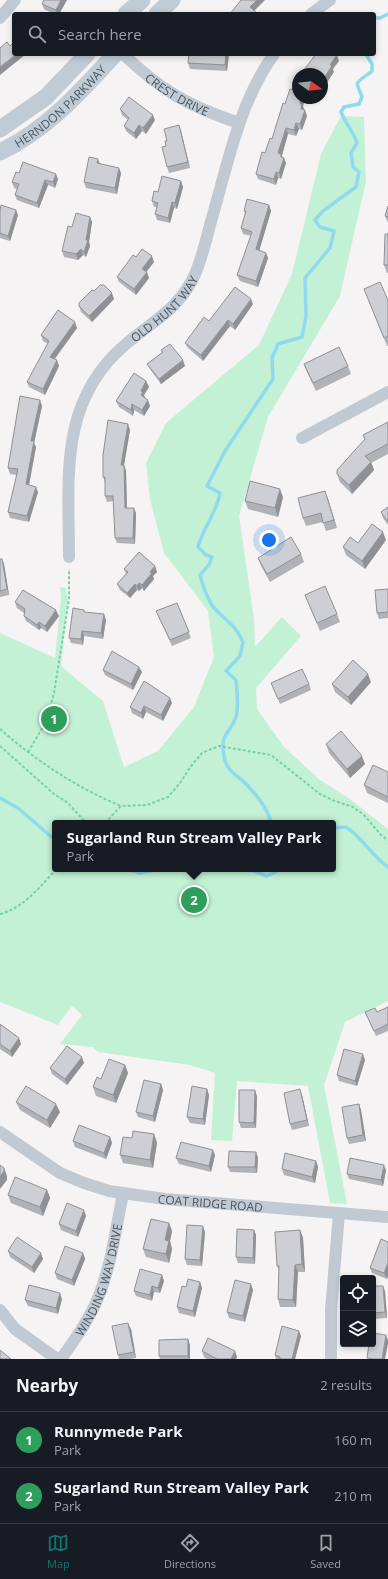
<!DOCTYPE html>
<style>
body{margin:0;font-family:"Open Sans",sans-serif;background:#20242c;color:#f1f3f6}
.controls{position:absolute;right:12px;bottom:12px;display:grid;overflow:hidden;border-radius:4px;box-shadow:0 2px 6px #0003}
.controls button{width:36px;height:36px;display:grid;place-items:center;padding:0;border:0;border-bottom:1px solid #363941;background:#171b24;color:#f1f3f6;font:20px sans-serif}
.compass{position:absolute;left:292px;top:68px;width:36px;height:36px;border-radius:50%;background:#171b24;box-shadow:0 2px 6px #0003;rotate:104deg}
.you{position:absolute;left:269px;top:540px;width:14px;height:14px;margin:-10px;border:3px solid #fff;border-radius:50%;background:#1a73e8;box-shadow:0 0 0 6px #1a73e833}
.badge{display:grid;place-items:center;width:26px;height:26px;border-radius:50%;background:#0f766e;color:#fff;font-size:13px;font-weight:700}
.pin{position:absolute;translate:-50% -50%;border:2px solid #fff;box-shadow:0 1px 4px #0006}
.popup{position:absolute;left:52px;top:820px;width:284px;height:52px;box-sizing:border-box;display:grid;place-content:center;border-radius:4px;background:#171b24;filter:drop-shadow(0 1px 3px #0005);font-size:13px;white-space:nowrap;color:#9ea1a6}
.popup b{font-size:15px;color:#f1f3f6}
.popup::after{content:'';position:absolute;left:50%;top:100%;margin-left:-8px;border:8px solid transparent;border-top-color:#171b24}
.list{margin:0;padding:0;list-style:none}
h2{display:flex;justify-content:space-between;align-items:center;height:52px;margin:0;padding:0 16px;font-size:17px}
h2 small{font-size:13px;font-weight:400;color:#9ea1a6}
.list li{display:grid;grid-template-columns:26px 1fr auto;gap:12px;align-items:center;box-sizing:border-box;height:56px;padding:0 16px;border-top:1px solid #363941}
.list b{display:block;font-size:15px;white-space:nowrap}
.list p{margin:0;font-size:13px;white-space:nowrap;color:#9ea1a6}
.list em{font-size:13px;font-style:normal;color:#9ea1a6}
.icon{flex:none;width:22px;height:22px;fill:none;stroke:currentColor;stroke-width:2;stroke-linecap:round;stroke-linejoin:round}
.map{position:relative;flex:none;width:388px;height:1359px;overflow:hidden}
.search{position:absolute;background:#171b24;box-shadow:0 2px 6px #0003;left:12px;right:12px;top:12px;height:44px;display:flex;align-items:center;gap:10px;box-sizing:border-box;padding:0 14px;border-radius:4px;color:#9ea1a6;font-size:15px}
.sheet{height:164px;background:#171b24}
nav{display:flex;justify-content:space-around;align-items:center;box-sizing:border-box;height:56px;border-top:1px solid #363941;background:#171b24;font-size:11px;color:#9ea1a6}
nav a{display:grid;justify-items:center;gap:2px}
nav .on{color:#0f766e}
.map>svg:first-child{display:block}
.green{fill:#c3f1d5;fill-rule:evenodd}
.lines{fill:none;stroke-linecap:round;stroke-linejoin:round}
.stream{stroke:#90daee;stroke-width:3.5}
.path{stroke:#7ad0a6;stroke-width:2;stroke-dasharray:3 2;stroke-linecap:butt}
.minor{stroke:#c1cad2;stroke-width:12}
.secondary{stroke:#c1cbd6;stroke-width:17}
.wall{fill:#b0b2b7}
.shaded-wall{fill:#909195}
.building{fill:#cdcfd5;stroke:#909195}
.labels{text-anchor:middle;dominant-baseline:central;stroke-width:3.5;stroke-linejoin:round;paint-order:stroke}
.street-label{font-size:12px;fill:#4a5661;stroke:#fff}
</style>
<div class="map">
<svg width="388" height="1359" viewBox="0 0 388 1359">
<rect width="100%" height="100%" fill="#f5f3f3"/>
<path class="green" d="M341,116L364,117L366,181L340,296L268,417L239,516L254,619L255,647L282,617L301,636L256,688L257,709L284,747L320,780L350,799L388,829V1001L345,1022L324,1085L347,1204L330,1203L308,1086L237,1081L232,1141L211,1140L215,1073L190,1065L98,1052L93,1047L60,1044L82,1015L72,1006L58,1025L0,1002V633L55,658L61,598L60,587L66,588L68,601L61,666L103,701L124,767L158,751L194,707L214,657L208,611L164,553L150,499L146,463L166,423L259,345L292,274L321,154ZM55,823H333V869H55Z"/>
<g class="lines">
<path class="stream" d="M374,18H380L388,14
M0,798L18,808L55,840
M271,823C268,808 255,793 244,782C235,774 226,770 224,756C220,731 230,735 236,717C239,706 237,691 236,680L226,671L240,656L243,642C234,623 227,622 215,609C207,600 203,586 200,575L209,565L212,557L206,555L198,547C203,528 217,512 220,493L207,486L225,451L273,379L272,358L278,344L302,337L306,316L305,278L330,248L334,231L320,227L315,220L323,211L356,187L359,172L353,167L351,153L357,143C353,131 346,124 341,112L344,107L359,104L362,97L357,84C361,77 367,76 372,71V64L366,54
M333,828L346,827C362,837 372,856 388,867
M126,869L140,873L160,869
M248,869L267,876L281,869"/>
<path class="path" d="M0,729C35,760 77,788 121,806
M0,746L54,794L68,803L86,823
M28,752L46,722L54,693L69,599V569
M105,823L121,806L147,805L168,797L180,783L191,766L202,753L219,746L271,755L320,794L332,800L353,807L364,815L381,835L388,840
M0,914C24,908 40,886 57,869"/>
<g class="minor">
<path d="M311,14L330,0"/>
<path d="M0,18L15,0"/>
<path id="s1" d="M123,54C162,91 188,106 239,123"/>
<path d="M302,438L388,392"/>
<path id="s2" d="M69,557C69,478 58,401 126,344C154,320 180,309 196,272C202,257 206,241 210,225C227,168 238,104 274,54"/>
<path id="s3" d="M0,1132L60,1173L84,1183L109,1191L165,1199L388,1217"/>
<path d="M0,1310L15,1329L57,1359"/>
<path id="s4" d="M61,1359C76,1338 91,1317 100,1293C112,1261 116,1227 123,1194"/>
<path d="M331,1359V1310L339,1213"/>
</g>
<g class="secondary">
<path d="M126,14L142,0"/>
<path d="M157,14L172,0"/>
<path d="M0,129L46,97L87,54"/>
<path id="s5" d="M0,152C47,130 81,91 115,54"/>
</g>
</g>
<path class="wall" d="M67,0L59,14H54L44,9L42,4Z
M189,54H229L227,71L190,69L188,63Z
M298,98H305L303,106L307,116L302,130L299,129L296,136L288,134L282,155V157L284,158L286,163L281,179L278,178L276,185L258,179L256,174L272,139L285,104Z
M120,109L155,120L146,134L142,131L136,139L126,131L124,126L128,120L122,115Z
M181,131L190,168L169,173L167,167L166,146L167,141Z
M100,164L121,173L117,194L86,188L84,182Z
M19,173L58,179L55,188L48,185L39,208L17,200L15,195L17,189L14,188L12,182Z
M181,181L183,187L177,209L174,208L170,223L157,220L155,214L157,207H154L152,201L158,192Z
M269,205L271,211L259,250L266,253L268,258L258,287L240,281L237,275L251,236L243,234L241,228L245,214L244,211Z
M388,206V223L385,216Z
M0,210L18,215L10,241L0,238Z
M90,217L92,222L89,242L90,246L86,257L83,255L78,260L64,257L62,251L72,227Z
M388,234V273H387L384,265Z
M136,257L154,262L146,272L149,278L136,295L119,282L117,277Z
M364,289L388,300V346H387Z
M94,291L114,299L92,322L81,312L79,306Z
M253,304L235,330L230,326L203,361L188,348L185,343L209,321Z
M77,328L55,359L59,366L45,395L29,387L27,382L48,344L43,341L41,335Z
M161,350L185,366L161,384L150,369L147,364L162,353Z
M304,364L348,366L351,374L316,391L307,372Z
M146,381L149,387L144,395L145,398L150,406L144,416L134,410L133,416L119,407L116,401Z
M42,406L34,443L36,447L29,485L38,492L29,522L10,518L8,512L17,475L10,474L8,468Z
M388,422V454L371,463L374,470L352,494L340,482L337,474L365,439L363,435Z
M130,430L124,465L126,471L127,508L136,513L135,544L117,543L115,538L113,501L107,502L105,496V482L103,477Z
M283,497L278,517L248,509L245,501Z
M328,499L337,528L326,531L323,522L306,526L303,518Z
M388,507V525L383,518L381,512Z
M386,540L365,569L346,555L343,547Z
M301,554L304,562L270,582L261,566L258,558Z
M0,559H2L4,564L9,595L0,597Z
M155,566L157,572L153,576L154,579L144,591L142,588L139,591L137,590L130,598L120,590L117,584L126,574L124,569Z
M388,589V618L379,619L377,613Z
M305,595L337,614L340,622L320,631Z
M15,602L59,616L47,632L41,628L39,630L26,621L24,616V613L17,608Z
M177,603L191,638L172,646L156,611Z
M85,612L106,620L103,639L84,636L83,645L71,643L69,638Z
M103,670L142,672L133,690L105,675Z
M371,682L351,705L335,692L332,684Z
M271,683L309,684L311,690L280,704Z
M172,703L163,721L146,712L143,719L132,713L130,707Z
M326,744L365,764L350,778L329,753Z
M388,772V803L367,793L364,785Z
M388,1007V1031L376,1036L365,1012H377Z
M0,1024L21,1044L12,1057L0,1049Z
M365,1060L357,1086L339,1081L337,1075Z
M84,1063L67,1085L52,1074L50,1068Z
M125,1065L128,1073L116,1103L96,1096L93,1087L101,1079Z
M161,1084L163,1090L155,1122L138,1117L136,1112Z
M207,1089L209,1095L205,1125L190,1123L187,1117Z
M302,1095L309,1126L292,1130L290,1124Z
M257,1096L256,1128H241L239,1122Z
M16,1102L60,1112L50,1128L20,1110Z
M359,1104L361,1110L366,1141L349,1144L347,1138Z
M154,1134L157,1143L153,1168L123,1163L120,1155L132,1138Z
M110,1137L112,1143L106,1159L75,1147L73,1141Z
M256,1152L258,1158L257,1173L230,1172L228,1167Z
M215,1155L211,1172L179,1164L176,1158Z
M316,1161L318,1167L315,1183L284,1175L282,1169Z
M386,1170L383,1186L349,1179L347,1174Z
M47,1190L50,1198L43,1216L11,1203L8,1195Z
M86,1216L78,1237L61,1230L59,1224Z
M169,1223L172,1231L170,1241L172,1249L169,1263L146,1257L143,1249Z
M254,1230L256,1235L255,1264L238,1263L236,1257Z
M300,1230L303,1238L305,1272H298L296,1307H280L278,1299L279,1270L277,1266Z
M205,1232L202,1266L187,1265L185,1259Z
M388,1242V1275L387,1279L372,1273L370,1268Z
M8,1251L43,1259L34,1273L10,1257Z
M83,1253L85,1259L74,1286L57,1279L55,1273Z
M162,1275L164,1281L160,1293L154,1292L152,1301L136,1296L134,1291Z
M200,1282L202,1288L195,1317L179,1313L177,1307Z
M373,1286L385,1291L387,1318L373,1319Z
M253,1290L245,1322L229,1318L227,1312Z
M62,1299L58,1314L28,1306L25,1300Z
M131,1329L136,1358L130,1359H119L118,1355Z
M301,1336L295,1359H276L275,1355Z
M190,1345V1359H160L159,1356Z
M202,1351L237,1357L236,1359H207L204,1357Z"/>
<path class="shaded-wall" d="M61,0H67L59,14H57L56,10Z
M257,0H265L252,13L250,7Z
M17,54H26L0,75V67Z
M226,54H229L227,71L225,65Z
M337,55L339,61L333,69L334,72L324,87L322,81L330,65Z
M301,98H305L303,106L304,110L303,114L300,104Z
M305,110L307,116L302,130L300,124Z
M153,115L155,120L146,134L143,128Z
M296,123L299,129L296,136L294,130Z
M139,125L142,131L136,139L134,133Z
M179,125L181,131L190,168L188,162Z
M286,128L288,134L282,155L283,159L284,158L286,163L281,179L279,173L278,153Z
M98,159L100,164L97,163Z
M119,168L121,173L117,194L115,188Z
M276,172L278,178L276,185L274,179Z
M56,174L58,179L55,188L53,182Z
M45,180L48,185L39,208L37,203Z
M181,181L183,187L177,209L175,203Z
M172,202L174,208L170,223L168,218Z
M269,205L271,211L258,255L256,249Z
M16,210L18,215L10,241L8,236Z
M90,217L92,222L89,242L90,246L86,257L84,252Z
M81,249L83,255L78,260L76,254Z
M266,253L268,258L258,287L256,281Z
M152,256L154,262L144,275L142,269Z
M147,272L149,278L136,295L134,289Z
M112,293L114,299L92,322L89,316Z
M251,299L253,304L235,330L233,324Z
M228,320L230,326L203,361L201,355Z
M75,322L77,328L52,362L50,357Z
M57,360L59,366L45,395L43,389Z
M183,360L185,366L161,384L159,379Z
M146,381L149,387L144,395L145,398L141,395V391Z
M40,400L42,406L34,443L36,447L28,490L26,484L31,441Z
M148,400L150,406L144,416L142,410Z
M132,404L134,410L133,416L131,410Z
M128,424L130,430L123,471L121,465Z
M371,462L374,470L352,494L349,485Z
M124,465L126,471L127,513L125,508Z
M36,487L38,492L29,522L27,516Z
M280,489L283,497L278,517L275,508Z
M325,491L328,499L337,528L334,520Z
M134,508L136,513L135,544L133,538Z
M383,532L386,540L365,569L362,561Z
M2,559L4,564L9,595L7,589Z
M155,566L157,572L153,576L154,579L144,591L142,585L150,572Z
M139,583L142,588L139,591L137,586Z
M135,584L137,590L130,598L127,593Z
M56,610L59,616L47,632L45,626Z
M104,614L106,620L103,639L101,633Z
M39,622L41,628L39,630L37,625Z
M82,631L84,636L83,645L81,639Z
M139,667L142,672L133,690L131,684Z
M368,674L371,682L351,705L348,697Z
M170,698L172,703L163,721L161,715Z
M144,706L146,712L143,719L141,713Z
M362,756L365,764L350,778L347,769Z
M19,1038L21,1044L12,1057L10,1051Z
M363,1054L365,1060L357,1086L355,1081Z
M82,1057L84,1063L67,1085L65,1079Z
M125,1065L128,1073L116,1103L113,1095Z
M161,1084L163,1090L155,1122L153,1116Z
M207,1089L209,1095L205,1125L203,1119Z
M300,1089L302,1095L309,1126L307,1120Z
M255,1090L257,1096L256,1128L254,1123Z
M56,1104L60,1112L50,1128L47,1120Z
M359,1104L361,1110L366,1141L363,1135Z
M154,1134L157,1143L153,1168L150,1160Z
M110,1137L112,1143L106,1159L104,1153Z
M213,1150L215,1155L211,1172L209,1166Z
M256,1152L258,1158L257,1173L255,1167Z
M316,1161L318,1167L315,1183L312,1177Z
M384,1165L386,1170L383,1186L381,1180Z
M4,1168L7,1176V1180L0,1189V1177Z
M47,1190L50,1198L43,1216L40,1207Z
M84,1210L86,1216L78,1237L76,1231Z
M169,1223L172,1231L170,1241L172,1249L169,1263L166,1254L165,1240Z
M203,1226L205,1232L202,1266L200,1260Z
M254,1230L256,1235L255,1264L253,1258Z
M300,1230L303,1238L305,1272L302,1264Z
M41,1253L43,1259L34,1273L32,1267Z
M83,1253L85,1259L74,1286L72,1280Z
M388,1263V1275L387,1279L384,1273Z
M295,1265L298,1272L296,1307L293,1300Z
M162,1275L164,1281L160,1293L158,1288Z
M200,1282L202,1288L195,1317L193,1311Z
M251,1284L253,1290L245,1322L243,1316Z
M152,1286L154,1292L152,1301L150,1295Z
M383,1286L385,1291L387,1318L385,1312Z
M60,1293L62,1299L58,1314L56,1308Z
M128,1323L131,1329L136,1358L134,1352Z
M299,1331L301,1336L295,1359H292Z
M386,1335L388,1340V1344L385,1359H382Z
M188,1339L190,1345V1359H189L188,1356Z
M235,1351L237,1357L236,1359H231Z"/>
<path class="building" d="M44,0H61L56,10L42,4Z
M241,0H257L250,7L256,12L254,14H230Z
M7,42L10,46L14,42V54H17L0,67V48Z
M189,54H226L225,65L188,63Z
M316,54H335L337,55L330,65L332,66L322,81V74H301Z
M290,89L298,91V98H301L300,104H302L301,109L305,110L300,124L296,123L294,130L286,128L278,153L281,154V157L284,158L279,173L276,172L274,179L256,174L262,152L265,153L270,138L272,139L283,103L285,104Z
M129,97L153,115L143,128L139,125L134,133L124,126L129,118L120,109Z
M179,125L188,162L167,167L162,147L166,146L165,141H167L164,129Z
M89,157L98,159L97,163L119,168L115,188L84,182Z
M23,162L56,174L53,182L45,180L37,203L15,195L19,184L12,182L16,172L19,173Z
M162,176L181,181L175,203L172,202L168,218L155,214L158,203L152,201L154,191L158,192Z
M247,199L269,205L256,249L266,253L256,281L237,275L252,232L241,228L246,211H244Z
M1,205L16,210L8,236L0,233V210Z
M388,206V217L385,216Z
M76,213L90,217L86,240H88L84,252L81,249L76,254L62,251L68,226L72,227Z
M385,234H388V265H384Z
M142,249L152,256L142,269L147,272L134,289L117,277L133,255L136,257Z
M380,282L388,300V336L384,338L364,289Z
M100,285H104L112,293L89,316L79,306V303L92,290L94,291Z
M235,287L251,299L233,324L228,320L201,355L185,343L204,317L209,321Z
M58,310L75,322L50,357L57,360L43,389L27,382L49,341L41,335Z
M170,344L183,360L159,379L147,364L163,352L161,350Z
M339,347L348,366L313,383L304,364Z
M134,373L146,381L141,391L143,392L141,395L148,400L142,410L132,404L131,410L116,401Z
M20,396L40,400L31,441H34L26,484L36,487L27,516L8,512L18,469L8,468Z
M108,420L128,424L121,465H124L125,508H134L133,538H115L113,496H105V477H103V455Z
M388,422V444L365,456L371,462L349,485L337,474V470L365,439L363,435Z
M250,481L280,489L275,508L245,501Z
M325,491L334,520L323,523L321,513L303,518L298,498Z
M388,507V522L381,512Z
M372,524L383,532L362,561L343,547L350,537L358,543Z
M291,537L301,554L267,574L258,558Z
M139,552L155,566L150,572L152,573L142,585L139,583L137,586L135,584L127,593L117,584L128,572L124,569Z
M0,559H2L7,589L0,591Z
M325,586L337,614L317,623L305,595Z
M388,589V612L377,613L375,590Z
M23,590L56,610L45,626L39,622L37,625L24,616L25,609L15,602Z
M177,603L189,632L170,640L156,611Z
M73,608L84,610V612L104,614L101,633L82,631L81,639L69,638Z
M112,651L139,667L131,684L103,670Z
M353,660L368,674L348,697L332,684Z
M302,669L309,684L278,699L271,683Z
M144,681L170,698L161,715L144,706L141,713L130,707Z
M341,731L362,756L347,769L326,744Z
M373,765L388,772V797L364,785Z
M388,1007V1024L374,1031L365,1012L375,1008L377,1012Z
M0,1024L19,1038L10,1051L0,1044Z
M67,1046L82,1057L65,1079L50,1068Z
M344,1049L363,1054L355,1081L337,1075Z
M109,1059L125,1065L113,1095L93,1087L97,1077L101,1079Z
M144,1080L161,1084L153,1116L136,1112Z
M26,1086L56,1104L47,1120L16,1102Z
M192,1086L207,1089L203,1119L187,1117Z
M300,1089L307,1120L290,1124L284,1093Z
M239,1090H255L254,1123L239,1122Z
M359,1104L363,1135L347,1138L342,1107Z
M79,1125L110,1137L104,1153L73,1141Z
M133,1131L154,1134L150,1160L120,1155L123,1137L132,1138Z
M181,1142L213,1150L209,1166L176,1158Z
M229,1151L256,1152L255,1167H228Z
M285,1153L316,1161L312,1177L282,1169Z
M350,1158L384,1165L381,1180L347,1174Z
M0,1165L4,1168V1171L0,1177Z
M15,1177L47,1190L40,1207L8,1195Z
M67,1203L84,1210L76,1231L59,1224Z
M151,1219L169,1223L165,1240L169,1241L166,1254L143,1249Z
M187,1225L203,1226L200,1260L185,1259Z
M237,1229L254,1230L253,1258L236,1257Z
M300,1230L302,1264L295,1265L293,1300L278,1299L279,1266H277L275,1232Z
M17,1237L41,1253L32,1267L8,1251Z
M381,1239L388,1242V1263L384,1273L370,1268Z
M65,1246L83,1253L72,1280L55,1273Z
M140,1269L162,1275L158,1288L152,1286L150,1295L134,1291Z
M188,1279L200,1282L193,1311L177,1307L182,1286L186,1287Z
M235,1280L251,1284L243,1316L227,1312Z
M29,1285L60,1293L56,1308L25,1300Z
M373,1286H383L385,1312L373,1313Z
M128,1323L134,1352L118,1355L112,1326Z
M282,1326L299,1331L292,1359H280V1357L275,1355Z
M373,1333L386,1335L382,1359H373L367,1358L369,1344H373Z
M208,1338L235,1351L231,1359H217L202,1351Z
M188,1339V1356H159V1340Z
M0,1350L11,1359H0Z"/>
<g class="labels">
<g class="street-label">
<text stroke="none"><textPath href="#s1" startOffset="68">CREST DRIVE</textPath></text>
<text stroke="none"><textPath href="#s5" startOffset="76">HERNDON PARKWAY</textPath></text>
<text stroke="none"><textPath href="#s2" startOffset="282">OLD HUNT WAY</textPath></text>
<text stroke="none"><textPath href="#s3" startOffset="227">COAT RIDGE ROAD</textPath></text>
<text stroke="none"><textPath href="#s4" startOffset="89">WINDING WAY DRIVE</textPath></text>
</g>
</g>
</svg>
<div class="controls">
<button><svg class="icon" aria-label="locate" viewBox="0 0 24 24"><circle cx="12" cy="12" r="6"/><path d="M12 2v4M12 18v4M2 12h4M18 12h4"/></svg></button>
<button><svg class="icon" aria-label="layers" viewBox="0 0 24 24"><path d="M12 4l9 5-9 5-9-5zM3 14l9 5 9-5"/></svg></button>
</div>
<svg class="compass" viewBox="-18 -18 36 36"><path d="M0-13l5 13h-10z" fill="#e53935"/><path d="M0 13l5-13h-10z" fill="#9ea1a6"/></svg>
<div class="you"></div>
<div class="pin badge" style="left:54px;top:719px;background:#2e9e5b">1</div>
<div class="pin badge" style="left:194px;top:900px;background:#2e9e5b">2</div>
<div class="popup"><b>Sugarland Run Stream Valley Park</b>Park</div>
<div class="search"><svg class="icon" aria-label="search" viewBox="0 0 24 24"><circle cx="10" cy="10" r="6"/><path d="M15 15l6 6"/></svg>Search here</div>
</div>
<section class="sheet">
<h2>Nearby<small>2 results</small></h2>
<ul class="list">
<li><span class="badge" style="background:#2e9e5b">1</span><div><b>Runnymede Park</b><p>Park</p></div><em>160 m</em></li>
<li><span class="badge" style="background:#2e9e5b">2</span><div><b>Sugarland Run Stream Valley Park</b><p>Park</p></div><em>210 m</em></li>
</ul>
</section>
<nav>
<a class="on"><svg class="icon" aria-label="map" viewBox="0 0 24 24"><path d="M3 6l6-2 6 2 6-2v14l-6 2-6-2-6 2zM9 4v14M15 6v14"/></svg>Map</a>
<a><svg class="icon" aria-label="directions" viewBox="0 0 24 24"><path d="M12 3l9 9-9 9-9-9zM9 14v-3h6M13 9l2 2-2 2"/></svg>Directions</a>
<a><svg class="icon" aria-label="saved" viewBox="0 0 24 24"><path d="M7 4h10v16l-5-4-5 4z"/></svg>Saved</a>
</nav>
